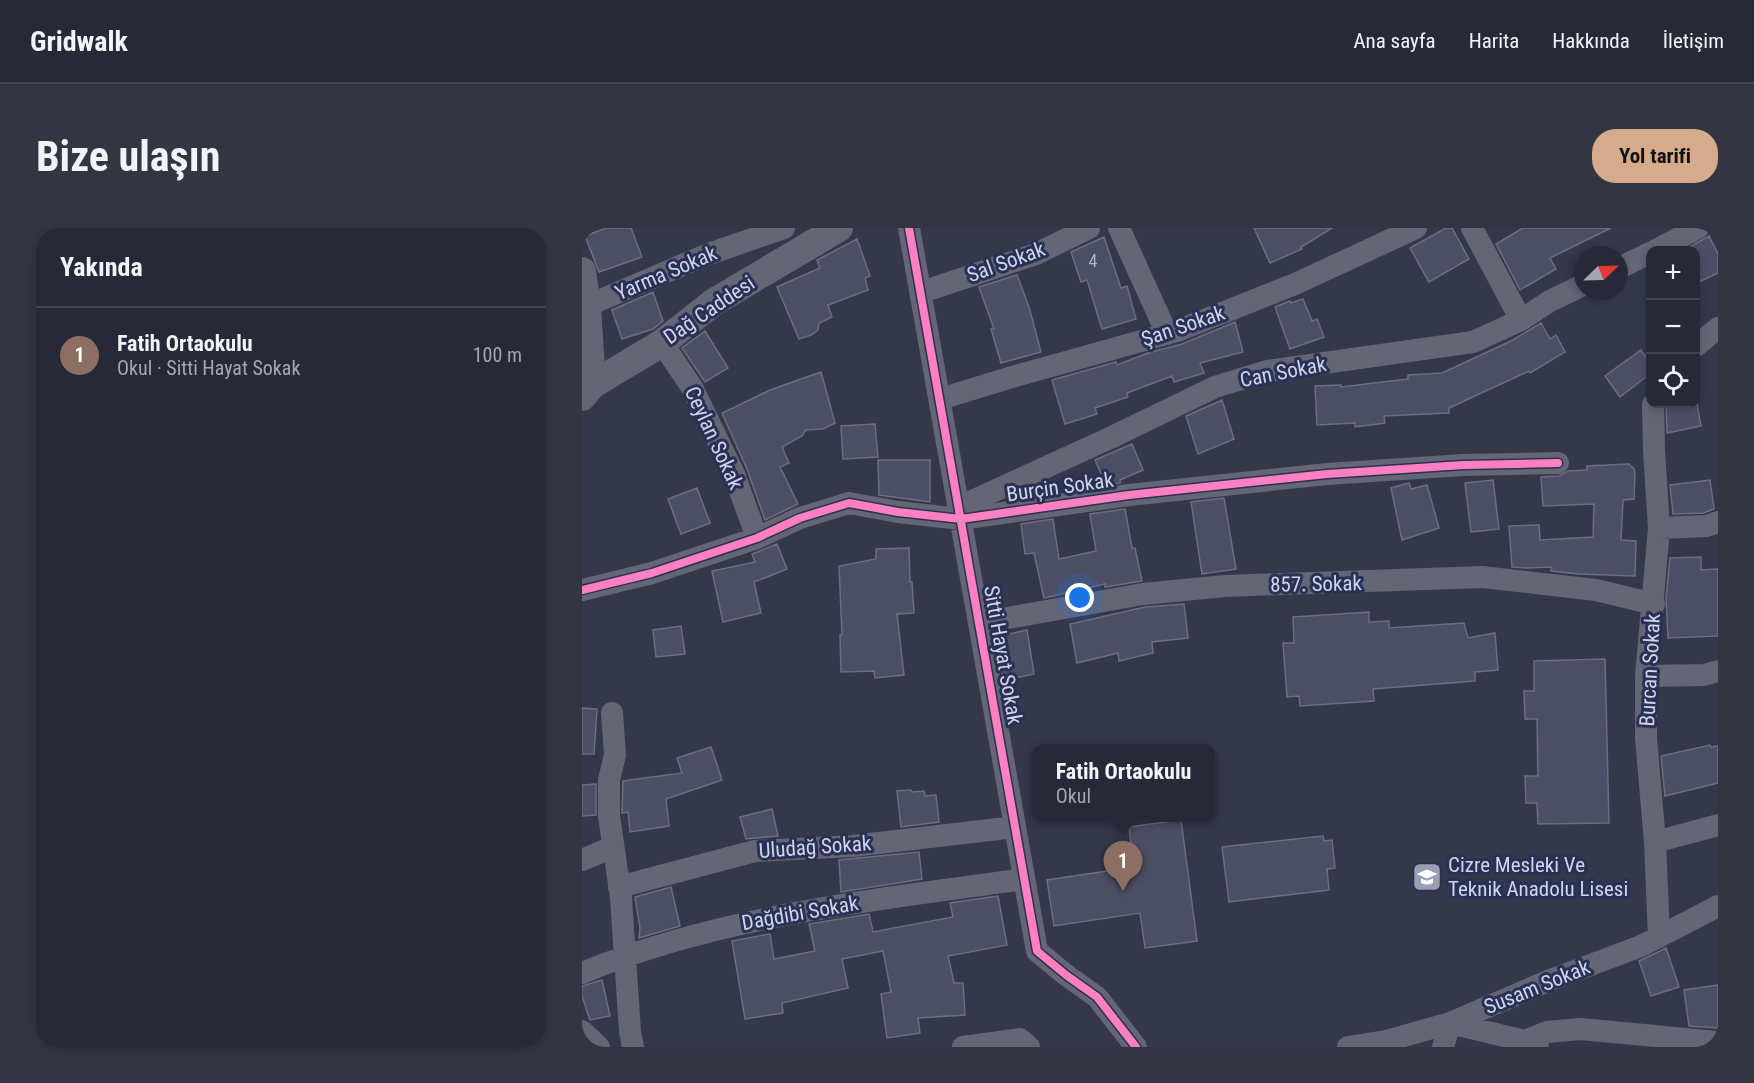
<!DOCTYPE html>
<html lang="tr">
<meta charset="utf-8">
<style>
body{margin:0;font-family:"Roboto Condensed",sans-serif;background:#343543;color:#f1f3f6}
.controls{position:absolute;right:18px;top:18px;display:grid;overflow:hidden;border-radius:12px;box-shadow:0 3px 9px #0003}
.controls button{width:54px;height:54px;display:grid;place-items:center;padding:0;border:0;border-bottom:2px solid #444553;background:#282938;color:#f1f3f6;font:30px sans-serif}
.compass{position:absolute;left:992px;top:18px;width:54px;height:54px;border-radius:50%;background:#282938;box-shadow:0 3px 9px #0003;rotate:67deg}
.you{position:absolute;left:498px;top:370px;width:21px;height:21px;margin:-15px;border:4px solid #fff;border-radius:50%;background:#1a73e8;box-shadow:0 0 0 9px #1a73e833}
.badge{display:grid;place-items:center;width:39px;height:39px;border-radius:50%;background:#d6ab8b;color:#fff;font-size:20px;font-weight:700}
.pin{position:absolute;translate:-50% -50px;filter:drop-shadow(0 2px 3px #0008)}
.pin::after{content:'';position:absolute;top:32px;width:21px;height:18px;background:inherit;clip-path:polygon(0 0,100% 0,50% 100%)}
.popup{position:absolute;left:450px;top:516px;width:183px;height:78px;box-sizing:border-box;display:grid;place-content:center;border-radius:12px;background:#282938;filter:drop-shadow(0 2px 4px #0005);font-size:20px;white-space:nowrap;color:#a5a6ae}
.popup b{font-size:22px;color:#f1f3f6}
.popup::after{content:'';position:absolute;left:50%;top:100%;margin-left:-12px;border:12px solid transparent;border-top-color:#282938}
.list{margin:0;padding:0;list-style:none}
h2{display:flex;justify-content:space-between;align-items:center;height:78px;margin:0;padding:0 24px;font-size:26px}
h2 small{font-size:20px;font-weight:400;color:#a5a6ae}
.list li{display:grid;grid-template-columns:39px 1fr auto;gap:18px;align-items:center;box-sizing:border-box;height:96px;padding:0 24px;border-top:2px solid #444553}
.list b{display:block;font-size:22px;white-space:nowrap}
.list p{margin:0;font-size:20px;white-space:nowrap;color:#a5a6ae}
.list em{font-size:20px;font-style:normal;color:#a5a6ae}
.icon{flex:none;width:33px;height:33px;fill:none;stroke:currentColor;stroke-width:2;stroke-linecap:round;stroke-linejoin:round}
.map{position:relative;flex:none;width:1136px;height:819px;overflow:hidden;border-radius:24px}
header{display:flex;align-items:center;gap:36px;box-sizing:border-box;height:84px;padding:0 30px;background:#282938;border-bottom:2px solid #444553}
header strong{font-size:28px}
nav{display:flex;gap:33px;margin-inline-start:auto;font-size:21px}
.intro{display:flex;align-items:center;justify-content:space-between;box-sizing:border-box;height:144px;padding:0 36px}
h1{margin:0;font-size:42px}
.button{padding:15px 27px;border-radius:24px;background:#d6ab8b;color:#111;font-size:21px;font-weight:700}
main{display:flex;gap:36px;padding:0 36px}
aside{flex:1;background:#282938;border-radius:24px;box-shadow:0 3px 9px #0003}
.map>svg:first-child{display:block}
.building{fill:#4c4e65;stroke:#6c6e7f;stroke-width:1.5}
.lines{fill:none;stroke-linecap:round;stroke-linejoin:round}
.minor{stroke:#646676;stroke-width:22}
.tertiary{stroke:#646676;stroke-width:28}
.cycleway-casing{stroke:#2b3055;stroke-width:11}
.cycleway{stroke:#ff80c0;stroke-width:8}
.labels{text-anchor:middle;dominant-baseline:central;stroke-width:6;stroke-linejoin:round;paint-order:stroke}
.number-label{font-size:18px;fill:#afb3ca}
.street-label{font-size:21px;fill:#d0d5ec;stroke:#2b3055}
.poi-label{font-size:21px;fill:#d0d5ec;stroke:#2b3055;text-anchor:start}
</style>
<header>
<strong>Gridwalk</strong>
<nav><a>Ana sayfa</a><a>Harita</a><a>Hakkında</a><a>İletişim</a></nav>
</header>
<div class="intro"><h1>Bize ulaşın</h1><a class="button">Yol tarifi</a></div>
<main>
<aside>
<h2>Yakında<small></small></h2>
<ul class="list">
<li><span class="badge" style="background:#8d6e63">1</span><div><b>Fatih Ortaokulu</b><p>Okul · Sitti Hayat Sokak</p></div><em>100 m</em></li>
</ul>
</aside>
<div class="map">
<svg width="1136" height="819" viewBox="0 0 1136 819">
<rect width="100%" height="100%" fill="#35374b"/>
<path class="building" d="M24,0H49L60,29L17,44L3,8Z
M672,0H750L719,19L720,21L688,35Z
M864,0H870L887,31L847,54L828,20Z
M941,0H1029L968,30L974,41L938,62L914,16Z
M1127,8L1136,26V45L1113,56V22H1102Z
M522,9L539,60L545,58L554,91L520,101L505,52L499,54L489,24Z
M275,11L288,48L283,50L286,62L246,77L250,89L237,95L236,102L229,107L217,111L195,59L238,40L235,32Z
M435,47L447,79L459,124L419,135L409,101H412L397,59Z
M71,64L81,93L71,101L40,111L30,82Z
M721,71L730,93L735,91L742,109L708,121L693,79L708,73L709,75Z
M653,94L661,124L618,135L622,145L592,154L590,148L545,165L546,169L513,180L515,186L483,196L470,152L534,134L535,137L566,125L600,116Z
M959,95L968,111L974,107L983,124L948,145L947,143L867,180V185L802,188L803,195L773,199V195L735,197L733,158L759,157V159L826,151V147L860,145L929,113Z
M123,103L146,140L123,154L100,120Z
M1059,122L1068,135V146L1038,169L1023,148Z
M239,144L253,195L241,201L224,202L220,208L200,219L207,235L198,239L216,276L183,292L165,241L140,185L188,162Z
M640,172L652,211L616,226L604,188Z
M1084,176H1115L1119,198L1085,205Z
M293,196L296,229L261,231L259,198Z
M550,216L561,242L538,252V255L524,257L513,232Z
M296,232H348V274L297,267Z
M1047,236L1052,241L1053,245L1052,271L1041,272L1039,312L1054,313L1053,348L997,346L969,343V339L944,340L930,339L927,298L957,297L958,312L1011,309L1012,276L961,278L959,249L977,248L986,243L1005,242V238Z
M911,252L917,301L889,304L883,255Z
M1128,252L1132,281L1122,285L1091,286L1088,257Z
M827,255L829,261L845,257L857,300L820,312L809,260Z
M115,260L128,295L99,306L86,271Z
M642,270L654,341L620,346L609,274Z
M543,281L550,320H553L560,353L523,359V356L462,370L452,325L443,326L439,296L471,291L477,331L514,323L508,286Z
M195,316L205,341L172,354L179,385L141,394L130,343L173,334L170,326Z
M327,320L328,354H330L332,385L315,386L322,447L293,450L292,443L259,444L258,407H260L257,338L294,331V321Z
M1119,329V342L1136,341V408L1086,410L1084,370L1088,330Z
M602,376L606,410L570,414L571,425L537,433L536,425L495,435L488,396L563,379Z
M787,384V394L807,393V400L882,395L886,410L913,405L916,442L893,444V453L791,461L792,473L718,478L717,468L705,469L701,415H712L711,389Z
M99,398L103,426L74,429L71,402Z
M445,402L452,446L421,453L413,409Z
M1023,431L1027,595L956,596L955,575H944L943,548H956L955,491H943L942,463H952V433Z
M0,480L15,481L12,526H0Z
M1128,517L1129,519L1136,518V555L1083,568L1079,528Z
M129,519L140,552L84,571L87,598L48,604L46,584L40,585L41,553L100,545L95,530Z
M14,556V587L0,588V557Z
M329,562L330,564L342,563L343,568L354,567L357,594L319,599L315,563Z
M190,581L196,608L164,611L158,589Z
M599,592L615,713L563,720L558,685L472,698L465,652L552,639L547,599Z
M741,608L742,613L750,612L753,640L745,641L747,662L647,674L640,619Z
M337,624L340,651L259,664L257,632Z
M89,659L98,698L57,710L58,700L53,669Z
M416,668L425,717L366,728L372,755H381L383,787L336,790L338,805L305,810L299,766L309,764L301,723L260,731L266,760L200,775L201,785L163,791L150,713L188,706L192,731L233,723L227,696L287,686L291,704L371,689L368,675Z
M1084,720L1097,759L1069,768L1057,733Z
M20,752L28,788L8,792L0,768V758Z
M1136,757V800L1107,798L1102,762Z"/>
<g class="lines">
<path class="minor" d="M327,0L455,723L484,747L515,769L554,819
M537,0L585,106
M890,0L939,92
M1074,22L1116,0
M1037,40L1068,25
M340,64L454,26L507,0
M0,80L124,27L202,0
M80,115L111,161L152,246L175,310
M1114,118L1136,100
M358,171L430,149L595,103L713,56L834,0
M1071,176L1072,222L1077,300L1064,448V510L1073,614L1077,709
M377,279L528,210L633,159L685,143L891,114L939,92L968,73L1001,57
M1077,300L1125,298L1136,294
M0,362L70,345L175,310L218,290L267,275L316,284L379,291L547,267L745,246L881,237L976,235
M397,395L561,366L643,358L900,349L1014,362L1072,376
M1064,448L1122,447L1136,443
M30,485L33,527L27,552V588L39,670L48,803L51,819
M1073,614L1136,597
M0,632L31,619
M37,659L173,623L271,618L433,599
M0,745C140,687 294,672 442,651
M0,803L17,819
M943,813L965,804L999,801L1136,814
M381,819L438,811L447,819
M766,819L804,813L868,795L966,753L1059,718L1136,678
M861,819L868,795L943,813L956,819"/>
<path class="tertiary" d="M0,43L5,78L10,157
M0,169L10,157L80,115L132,74L257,0"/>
<g class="cycleway-casing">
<path id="cycleway" d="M327,0L455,723L484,747L515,769L554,819
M0,362L70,345L175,310L218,290L267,275L316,284L379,291L547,267L745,246L881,237L976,235"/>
</g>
<use href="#cycleway" class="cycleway"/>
</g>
<defs>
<g id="school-square" transform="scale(1.5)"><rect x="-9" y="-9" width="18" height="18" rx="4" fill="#9a9eb4" stroke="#2b3055"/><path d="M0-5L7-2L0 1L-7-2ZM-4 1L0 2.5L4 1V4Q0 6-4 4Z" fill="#fff"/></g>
</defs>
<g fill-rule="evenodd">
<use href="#school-square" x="845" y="649"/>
</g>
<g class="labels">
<g class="number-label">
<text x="511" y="32">4</text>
</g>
<g class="street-label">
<text transform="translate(424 34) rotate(-20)">Sal Sokak</text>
<text transform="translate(84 45) rotate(-23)">Yarma Sokak</text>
<text transform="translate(127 82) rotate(-34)">Dağ Caddesi</text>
<text transform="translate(601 98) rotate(-19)">Şan Sokak</text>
<text transform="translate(701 144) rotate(-11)">Can Sokak</text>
<text transform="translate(132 210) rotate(65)">Ceylan Sokak</text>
<text transform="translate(478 259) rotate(-8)">Burçin Sokak</text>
<text transform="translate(734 356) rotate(-1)">857. Sokak</text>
<text transform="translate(421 427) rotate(80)">Sitti Hayat Sokak</text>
<text transform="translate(1068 442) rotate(-87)">Burcan Sokak</text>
<text transform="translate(233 619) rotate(-4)">Uludağ Sokak</text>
<text transform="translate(218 685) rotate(-10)">Dağdibi Sokak</text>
<text transform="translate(955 759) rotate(-22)">Susam Sokak</text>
</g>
<g class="poi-label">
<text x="866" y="637">Cizre Mesleki Ve<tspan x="866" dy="24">Teknik Anadolu Lisesi</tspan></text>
</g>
</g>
</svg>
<div class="controls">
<button>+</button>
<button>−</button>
<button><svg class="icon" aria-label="locate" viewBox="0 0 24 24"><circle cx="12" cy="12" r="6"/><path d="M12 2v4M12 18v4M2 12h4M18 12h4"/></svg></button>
</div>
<svg class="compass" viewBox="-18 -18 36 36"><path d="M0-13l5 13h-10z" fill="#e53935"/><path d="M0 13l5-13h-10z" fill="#a5a6ae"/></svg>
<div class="you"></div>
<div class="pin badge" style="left:541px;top:663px;background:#8d6e63">1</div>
<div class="popup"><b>Fatih Ortaokulu</b>Okul</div>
</div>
</main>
